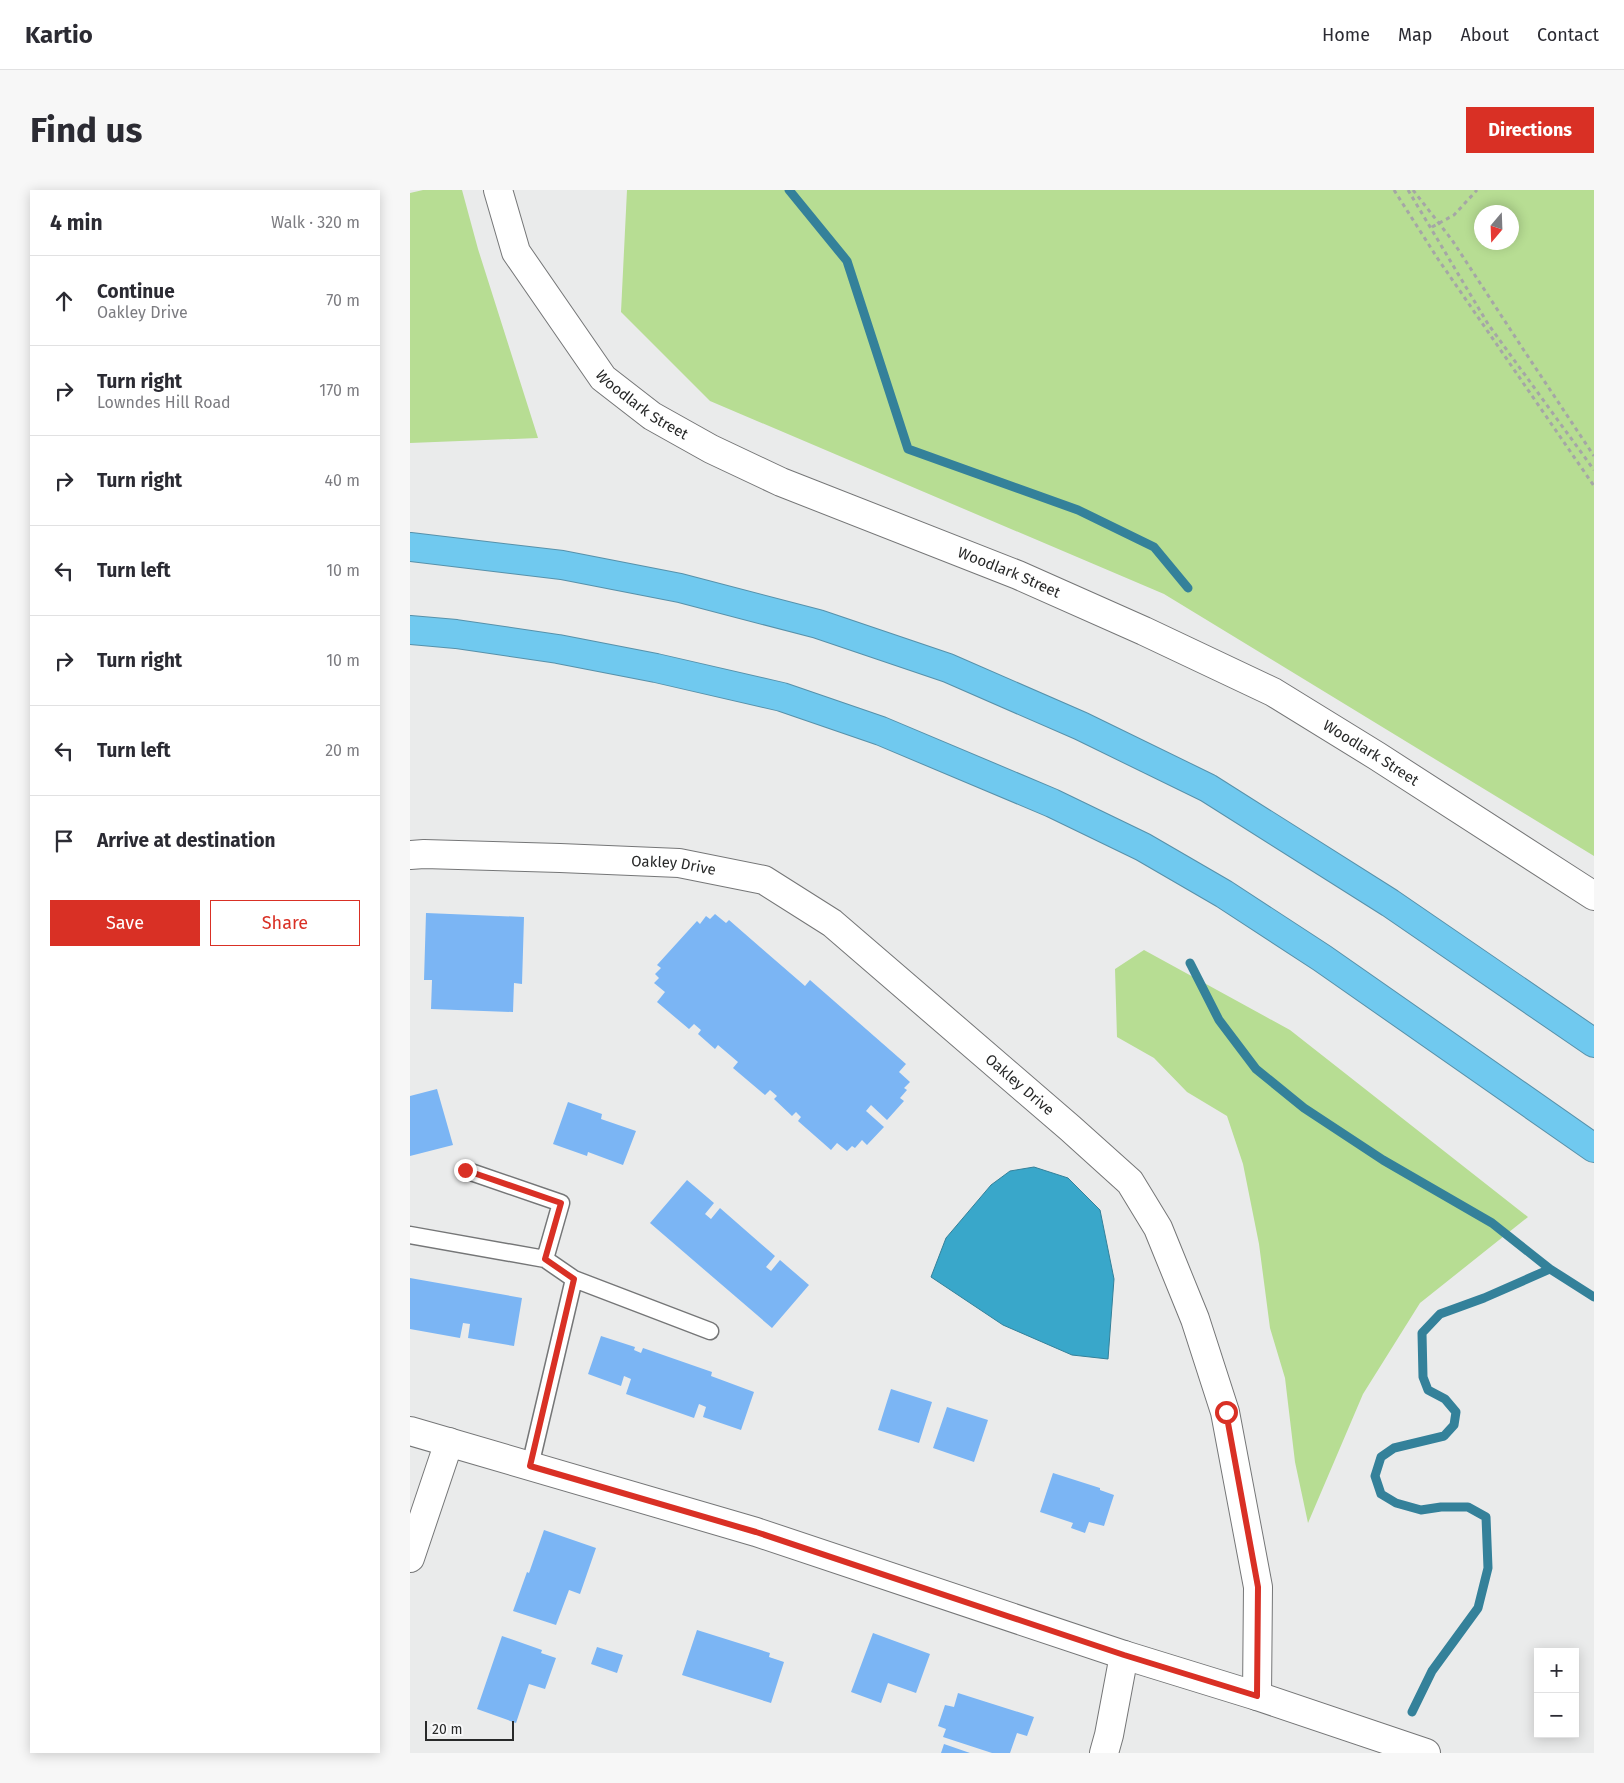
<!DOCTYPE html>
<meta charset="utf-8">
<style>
body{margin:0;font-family:"Fira Sans",sans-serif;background:#f7f7f7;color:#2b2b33}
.controls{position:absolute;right:15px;bottom:15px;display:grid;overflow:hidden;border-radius:0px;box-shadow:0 2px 12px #0003}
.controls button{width:45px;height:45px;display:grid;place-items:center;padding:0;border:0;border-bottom:1px solid #e1e1e2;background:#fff;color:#2b2b33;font:25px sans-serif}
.compass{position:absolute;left:1064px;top:15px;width:45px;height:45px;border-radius:50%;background:#fff;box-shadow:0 2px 12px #0003;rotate:199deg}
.scale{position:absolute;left:15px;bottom:12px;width:89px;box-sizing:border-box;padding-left:5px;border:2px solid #282929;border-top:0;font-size:14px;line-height:18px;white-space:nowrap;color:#282929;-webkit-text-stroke:4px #f7f8f9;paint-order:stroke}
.stop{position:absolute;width:15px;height:15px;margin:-11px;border:4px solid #d93025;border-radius:50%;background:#fff}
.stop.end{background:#d93025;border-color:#fff;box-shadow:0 1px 5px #0008}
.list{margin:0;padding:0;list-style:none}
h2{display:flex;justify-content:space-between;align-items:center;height:65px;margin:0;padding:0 20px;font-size:21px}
h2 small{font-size:16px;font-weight:400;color:#7c7c81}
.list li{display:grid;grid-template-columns:32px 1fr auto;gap:15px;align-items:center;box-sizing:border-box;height:90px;padding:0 20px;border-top:1px solid #e1e1e2}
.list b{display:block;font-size:19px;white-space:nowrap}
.list p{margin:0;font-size:16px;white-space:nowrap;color:#7c7c81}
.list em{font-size:16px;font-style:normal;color:#7c7c81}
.actions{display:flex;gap:10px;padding:15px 20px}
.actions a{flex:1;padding:11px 0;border:1px solid #d93025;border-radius:0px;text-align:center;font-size:18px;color:#d93025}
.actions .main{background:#d93025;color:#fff}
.icon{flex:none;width:28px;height:28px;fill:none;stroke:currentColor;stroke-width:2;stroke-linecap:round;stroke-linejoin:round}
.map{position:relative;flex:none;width:1184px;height:1563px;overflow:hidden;border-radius:0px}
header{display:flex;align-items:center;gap:30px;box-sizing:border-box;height:70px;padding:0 25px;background:#fff;border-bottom:1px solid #e1e1e2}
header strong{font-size:24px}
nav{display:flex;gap:28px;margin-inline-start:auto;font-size:18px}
.intro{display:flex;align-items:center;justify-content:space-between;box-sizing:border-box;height:120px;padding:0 30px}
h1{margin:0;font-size:35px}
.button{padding:12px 22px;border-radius:0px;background:#d93025;color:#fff;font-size:18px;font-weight:700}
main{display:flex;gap:30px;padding:0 30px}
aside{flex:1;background:#fff;border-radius:0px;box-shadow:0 2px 12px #0003}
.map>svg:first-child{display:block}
.green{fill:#b7dd93;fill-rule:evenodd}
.water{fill:#39a7ca;stroke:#34819a}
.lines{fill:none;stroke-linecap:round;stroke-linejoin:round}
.stream{stroke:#34819a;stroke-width:9}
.building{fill:#7bb5f4}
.service-casing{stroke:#757677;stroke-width:19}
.minor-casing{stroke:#757677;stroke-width:30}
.tertiary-casing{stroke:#757677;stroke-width:30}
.motorway-casing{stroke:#5791aa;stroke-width:30}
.path{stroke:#a5a6a6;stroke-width:3;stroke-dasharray:4 4;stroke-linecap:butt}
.service{stroke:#fff;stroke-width:16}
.minor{stroke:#fff;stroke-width:28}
.tertiary{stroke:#fff;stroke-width:28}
.motorway{stroke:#70c9ef;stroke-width:28}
.route{stroke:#d93025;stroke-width:6}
.labels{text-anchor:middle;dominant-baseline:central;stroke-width:5;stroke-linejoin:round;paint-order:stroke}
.street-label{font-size:15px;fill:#282929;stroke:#f7f8f9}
</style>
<header>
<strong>Kartio</strong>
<nav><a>Home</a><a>Map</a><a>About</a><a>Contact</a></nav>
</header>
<div class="intro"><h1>Find us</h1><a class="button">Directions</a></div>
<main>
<aside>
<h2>4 min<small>Walk · 320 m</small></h2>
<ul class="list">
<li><svg class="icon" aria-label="ahead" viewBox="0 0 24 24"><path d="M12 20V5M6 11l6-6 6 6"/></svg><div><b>Continue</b><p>Oakley Drive</p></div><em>70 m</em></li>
<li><svg class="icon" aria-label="right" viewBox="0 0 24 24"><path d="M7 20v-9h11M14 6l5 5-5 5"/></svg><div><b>Turn right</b><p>Lowndes Hill Road</p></div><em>170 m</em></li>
<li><svg class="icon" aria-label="right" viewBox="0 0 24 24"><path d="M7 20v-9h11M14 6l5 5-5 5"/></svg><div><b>Turn right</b></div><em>40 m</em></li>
<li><svg class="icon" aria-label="left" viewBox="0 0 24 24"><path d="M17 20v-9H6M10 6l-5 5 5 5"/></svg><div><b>Turn left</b></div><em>10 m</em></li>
<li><svg class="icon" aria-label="right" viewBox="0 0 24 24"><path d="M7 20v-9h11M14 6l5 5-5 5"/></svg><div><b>Turn right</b></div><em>10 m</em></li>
<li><svg class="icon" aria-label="left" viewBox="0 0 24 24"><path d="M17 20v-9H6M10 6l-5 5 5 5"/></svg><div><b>Turn left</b></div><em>20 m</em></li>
<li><svg class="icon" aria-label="arrive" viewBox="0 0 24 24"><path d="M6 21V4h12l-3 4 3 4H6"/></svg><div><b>Arrive at destination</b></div></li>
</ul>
<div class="actions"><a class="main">Save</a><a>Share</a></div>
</aside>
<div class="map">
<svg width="1184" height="1563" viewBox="0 0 1184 1563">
<rect width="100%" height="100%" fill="#eaebeb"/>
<path class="green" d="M13,0H52L68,59L128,248L0,253V3Z
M217,0H1184V666L754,404L300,211L211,122ZM1102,22V52H1072V22Z
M734,760L880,840L1118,1027L1010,1113L953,1204L898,1333L885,1272L875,1188L860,1138L849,1054L833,974L817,926L777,902L744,868L707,847L705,779Z"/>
<path class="water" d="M624,977L658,988L690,1020L704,1089L698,1169L662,1165L593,1135L521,1087L536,1048L581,995L600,981Z"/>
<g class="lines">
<path class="stream" d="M379,0L437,71L498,259L668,320L744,357L778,398
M780,773L809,830L846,879L894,918L973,970L1082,1033L1140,1079L1184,1107
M1002,1522L1022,1481L1068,1418L1078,1378L1076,1327L1058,1317H1031L1011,1320L986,1313L971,1304L965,1286L971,1267L984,1258L1034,1246L1044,1235L1046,1222L1035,1209L1018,1200L1013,1187L1012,1143L1030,1124L1074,1108L1140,1079"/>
</g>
<path class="building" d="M16,723L114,727L112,794L104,793L103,822L21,819L22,790H14Z
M305,724L316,733L319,730L395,796L400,790L496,874L489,882L500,892L494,898L497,900L490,908L494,911L477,930L461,915L456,921L474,937L457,955L452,950L445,958L442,956L437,961L427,953L421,960L388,931L391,927L386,922L382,926L364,909L367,906L360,900L355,905L323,878L328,872L308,855L305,859L288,844L291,840L284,834L279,839L247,812L255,802L244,793L249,788L245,784L251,778L247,775L287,731L290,734L296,726L300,729Z
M27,899L43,955L0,966V906Z
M158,912L192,924L191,929L226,941L213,975L178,962L177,966L143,954Z
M277,990L304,1013L295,1024L301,1029L310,1018L365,1066L356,1077L361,1081L370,1070L399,1095L362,1138L240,1033Z
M0,1088L112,1108L104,1156L58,1148L60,1134L53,1133L50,1148L0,1139Z
M191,1146L225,1157L224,1160L231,1163L233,1158L302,1182L301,1186L344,1202L331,1240L293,1227L296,1217L289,1214L284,1228L216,1204L221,1189L214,1186L211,1196L178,1184Z
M481,1199L522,1212L509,1253L468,1240Z
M537,1217L578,1230L564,1272L523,1258Z
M643,1283L690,1298V1300L704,1305L694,1336L679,1332L675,1343L661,1338L663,1333L630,1322Z
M134,1340L186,1358L170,1404L159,1400L146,1435L103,1421L117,1382L119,1383Z
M287,1440L360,1463L359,1467L374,1472L361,1513L272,1485Z
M463,1443L520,1464L506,1503L478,1493L471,1513L441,1502Z
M92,1446L132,1460L131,1463L146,1468L135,1499L119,1494L106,1533L67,1519Z
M187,1457L213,1465L207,1483L181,1474Z
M548,1503L624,1527L617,1546L607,1543L600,1563H582L533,1547L536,1539L528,1536L535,1515L544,1517Z
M534,1554L560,1563H531Z"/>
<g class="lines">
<g class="service-casing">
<path id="service" d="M55,980L151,1013L135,1069L164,1089L120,1276
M0,1045L135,1069
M164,1089L300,1141"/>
</g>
<g class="minor-casing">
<g id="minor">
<path id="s1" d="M88,0L106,62L193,188L242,226L301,259L371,292L608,385L734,441L863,502L967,566L1184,706"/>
<path id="s2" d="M0,665L14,664L150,668L269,673L354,690L422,733L660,938L720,992L748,1038L785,1129L815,1222L848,1397L847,1506"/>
<path d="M0,1368L39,1252"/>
<path d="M694,1563L699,1545L714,1465"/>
</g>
</g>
<g class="tertiary-casing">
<path id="tertiary" d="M0,1241L346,1342L714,1465L847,1506L1016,1563"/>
</g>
<g class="motorway-casing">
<path id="motorway" d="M0,357L152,375L270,398L408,434L538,478L671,536L798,598L980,713L1184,853
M0,440L46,444L148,459L246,478L372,507L471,541L642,613L733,657L814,704L912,768L1184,958"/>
</g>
<path class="path" d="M984,0L1028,69L1184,296
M998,0L1078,134L1184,280
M1003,0L1042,50L1113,159L1184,266
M1022,37L1044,25L1067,0"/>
<use href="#service" class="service"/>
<use href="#minor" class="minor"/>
<use href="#tertiary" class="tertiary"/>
<use href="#motorway" class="motorway"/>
</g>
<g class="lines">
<path class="route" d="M55,980L151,1013L135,1069L164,1089L120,1276L346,1342L714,1465L847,1506L848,1397L816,1222"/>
</g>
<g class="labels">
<g class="street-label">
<text stroke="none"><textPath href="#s1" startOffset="265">Woodlark Street</textPath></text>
<text stroke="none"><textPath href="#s1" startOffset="670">Woodlark Street</textPath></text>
<text stroke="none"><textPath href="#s1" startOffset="1075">Woodlark Street</textPath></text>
<text stroke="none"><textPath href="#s2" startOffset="264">Oakley Drive</textPath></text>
<text stroke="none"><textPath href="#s2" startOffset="684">Oakley Drive</textPath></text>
</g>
</g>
</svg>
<div class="controls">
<button>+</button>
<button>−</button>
</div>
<svg class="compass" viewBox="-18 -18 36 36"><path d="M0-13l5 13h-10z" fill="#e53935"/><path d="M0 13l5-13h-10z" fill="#7c7c81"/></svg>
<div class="scale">20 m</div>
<div class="stop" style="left:816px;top:1222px"></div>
<div class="stop end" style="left:55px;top:980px"></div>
</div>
</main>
